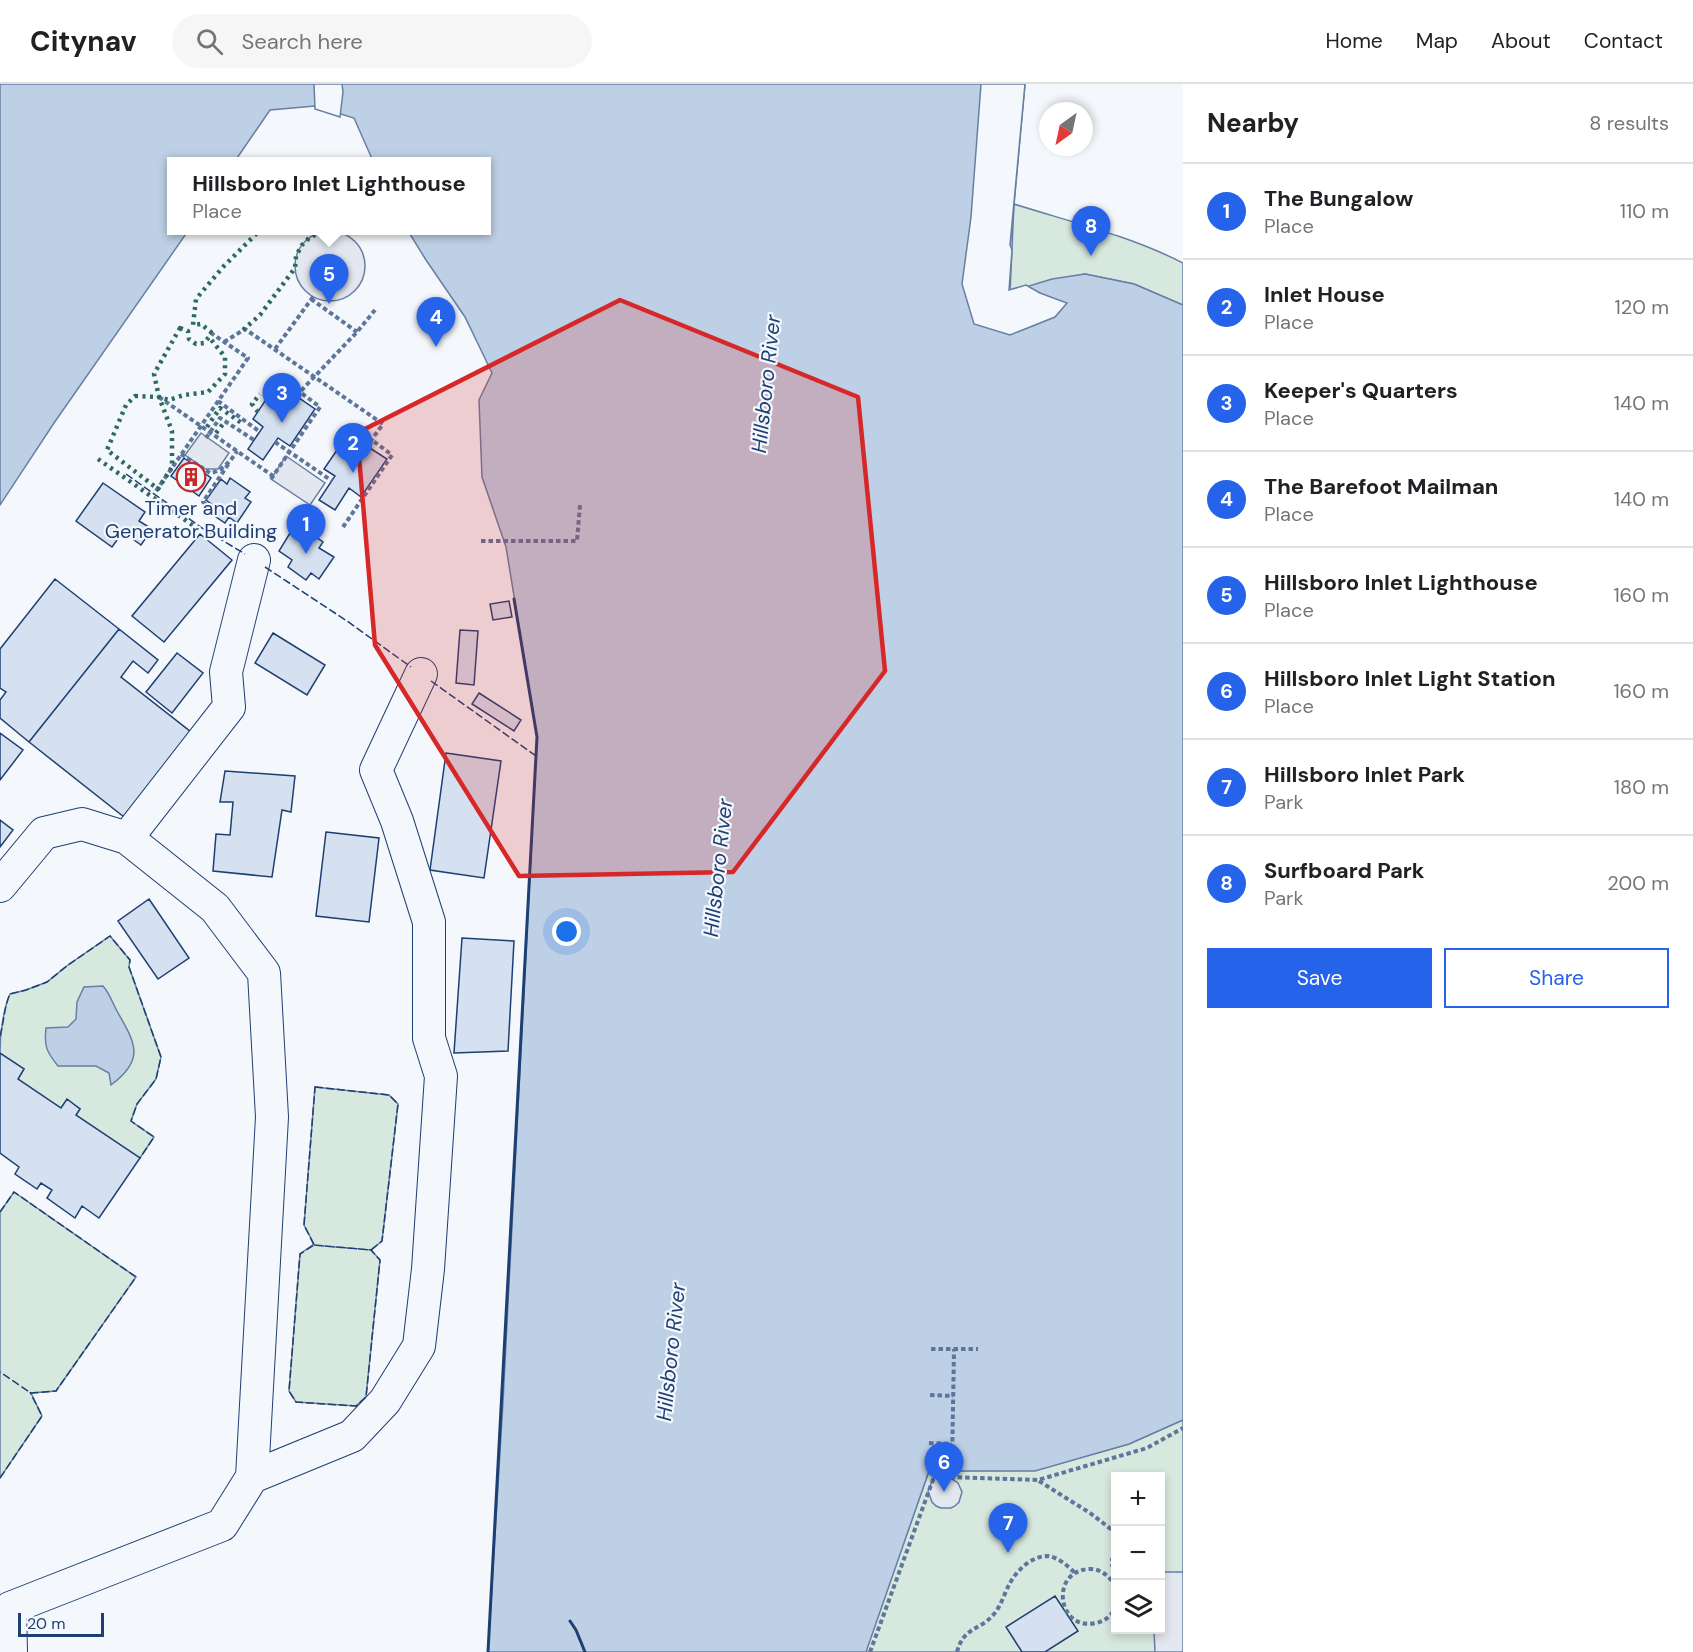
<!DOCTYPE html>
<meta charset="utf-8">
<style>
body{margin:0;font-family:"DM Sans",sans-serif;background:#f6f6f6;color:#202124}
.controls{position:absolute;right:18px;bottom:18px;display:grid;overflow:hidden;border-radius:0px;box-shadow:0 3px 9px #0003}
.controls button{width:54px;height:54px;display:grid;place-items:center;padding:0;border:0;border-bottom:2px solid #e0e0e0;background:#fff;color:#202124;font:30px sans-serif}
.compass{position:absolute;left:1039px;top:18px;width:54px;height:54px;border-radius:50%;background:#fff;box-shadow:0 3px 9px #0003;rotate:213deg}
.scale{position:absolute;left:18px;bottom:15px;width:86px;box-sizing:border-box;padding-left:6px;border:3px solid #1d3f73;border-top:0;font-size:16px;line-height:21px;white-space:nowrap;color:#1d3f73;-webkit-text-stroke:4px #f4f7fb;paint-order:stroke}
.you{position:absolute;left:567px;top:848px;width:21px;height:21px;margin:-15px;border:4px solid #fff;border-radius:50%;background:#1a73e8;box-shadow:0 0 0 9px #1a73e833}
.badge{display:grid;place-items:center;width:39px;height:39px;border-radius:50%;background:#2563eb;color:#fff;font-size:20px;font-weight:700}
.pin{position:absolute;translate:-50% -50px;filter:drop-shadow(0 2px 3px #0008)}
.pin::after{content:'';position:absolute;top:32px;width:21px;height:18px;background:inherit;clip-path:polygon(0 0,100% 0,50% 100%)}
.popup{position:absolute;left:167px;top:73px;width:324px;height:78px;box-sizing:border-box;display:grid;place-content:center;border-radius:0px;background:#fff;filter:drop-shadow(0 2px 4px #0005);font-size:20px;white-space:nowrap;color:#757577}
.popup b{font-size:22px;color:#202124}
.popup::after{content:'';position:absolute;left:50%;top:100%;margin-left:-12px;border:12px solid transparent;border-top-color:#fff}
.list{margin:0;padding:0;list-style:none}
h2{display:flex;justify-content:space-between;align-items:center;height:78px;margin:0;padding:0 24px;font-size:26px}
h2 small{font-size:20px;font-weight:400;color:#757577}
.list li{display:grid;grid-template-columns:39px 1fr auto;gap:18px;align-items:center;box-sizing:border-box;height:96px;padding:0 24px;border-top:2px solid #e0e0e0}
.list b{display:block;font-size:22px;white-space:nowrap}
.list p{margin:0;font-size:20px;white-space:nowrap;color:#757577}
.list em{font-size:20px;font-style:normal;color:#757577}
.actions{display:flex;gap:12px;padding:18px 24px}
.actions a{flex:1;padding:14px 0;border:2px solid #2563eb;border-radius:0px;text-align:center;font-size:21px;color:#2563eb}
.actions .main{background:#2563eb;color:#fff}
.icon{flex:none;width:33px;height:33px;fill:none;stroke:currentColor;stroke-width:2;stroke-linecap:round;stroke-linejoin:round}
.map{position:relative;flex:none;width:1183px;height:1568px;overflow:hidden}
header{display:flex;align-items:center;gap:36px;box-sizing:border-box;height:84px;padding:0 30px;background:#fff;border-bottom:2px solid #e0e0e0}
header strong{font-size:28px}
nav{display:flex;gap:33px;margin-inline-start:auto;font-size:21px}
.search{width:420px;height:54px;background:#f6f6f6;display:flex;align-items:center;gap:15px;box-sizing:border-box;padding:0 21px;border-radius:33px;color:#757577;font-size:22px}
main{display:flex}
aside{flex:1;background:#fff}
.map>svg:first-child{display:block}
.green{fill:#d7e8df;stroke:#687fa3;stroke-width:1.5;fill-rule:evenodd}
.parking{fill:#e3e8f0;stroke:#687fa3;stroke-width:1.5}
.water{fill:#bed0e5;stroke:#687fa3;stroke-width:1.5}
.pier{fill:#f4f7fb;stroke:#687fa3;stroke-width:1.5}
.building{fill:#d5e0f0;stroke:#1d3f73;stroke-width:1.5}
.lines{fill:none;stroke-linecap:round;stroke-linejoin:round}
.minor-casing{stroke:#1d3f73;stroke-width:34}
.path{stroke:#5e769c;stroke-width:4;stroke-dasharray:4.5 3;stroke-linecap:butt}
.minor{stroke:#f4f7fb;stroke-width:32}
.hedge{stroke:#2c6c60;stroke-width:4.5;stroke-dasharray:3 4.5;stroke-linecap:butt}
.fence{stroke:#1d3f73;stroke-width:1.5;stroke-dasharray:8 3;stroke-linecap:butt}
.wall{stroke:#1d3f73;stroke-width:3}
.marked{fill:#d62828;fill-opacity:0.2;stroke:#d62828;stroke-width:4.5;stroke-linejoin:round}
.labels{text-anchor:middle;dominant-baseline:central;stroke-width:4.5;stroke-linejoin:round;paint-order:stroke}
.poi-label{font-size:20px;fill:#1d3f73;stroke:#f4f7fb}
.water-label{font-size:21px;font-style:italic;fill:#1d3f73;stroke:#f4f7fb}
</style>
<header>
<strong>Citynav</strong>
<div class="search"><svg class="icon" aria-label="search" viewBox="0 0 24 24"><circle cx="10" cy="10" r="6"/><path d="M15 15l6 6"/></svg>Search here</div>
<nav><a>Home</a><a>Map</a><a>About</a><a>Contact</a></nav>
</header>
<main>
<div class="map">
<svg width="1183" height="1568" viewBox="0 0 1183 1568">
<rect width="100%" height="100%" fill="#f4f7fb"/>
<path class="green" d="M1014,120C1071,138 1130,152 1183,179V221L1134,200L1085,190L1052,196L1010,209Z
M110,852L130,876L129,883L161,973L156,995L137,1020L131,1037L154,1053L140,1074L76,1031L80,1025L67,1016L61,1024L18,995L24,985L0,969C0,951 3,926 10,910L26,906L47,898L68,881Z
M315,1003L389,1011L398,1020L382,1157L371,1166L380,1176L366,1313L356,1322L296,1318L289,1307L300,1170L314,1160L304,1141Z
M14,1108L136,1193L56,1307L31,1309L42,1332L0,1394V1128Z
M1183,1336V1568H865L929,1387L1035,1386L1129,1360ZM1116,1392H1160V1546H1116Z"/>
<path class="parking" d="M295 182a35 35 0 1 1 70 0a35 35 0 1 1-70 0Z
M201,349L229,369L218,385H205L185,371Z
M286,372L325,399L310,421L271,395Z
M934,1393H949L958,1399L962,1408L959,1418L955,1422L951,1424H941L936,1422L932,1418L928,1407Z
M1161,1488H1183V1568H1155L1154,1546H1160Z"/>
<path class="water" d="M0,0H1025L1006,209L1052,195L1085,190L1134,200L1183,221V1336L1129,1360L1035,1387H929L866,1568H488L503,1318L537,653L506,463L482,393L479,316L492,289L465,233L426,176L408,147L487,146V77H373L354,34L315,22L270,26L235,77H172V146L188,147L54,339L0,421Z
M103,902C110,910 112,918 117,927C135,959 146,975 111,1001L109,989L96,982H58C46,967 44,962 46,944L68,943L76,935L77,918L84,903Z"/>
<path class="pier" d="M314,0H342L343,8L340,33L315,25Z
M981,0H1025L1010,161L1012,166L1009,206L1026,201L1040,209L1067,219L1055,233L1010,251L974,240L962,200L971,133Z"/>
<path class="building" d="M277,299L315,325L290,362L278,354L263,376L248,365L263,343L253,335Z
M348,350L387,375L361,413L349,404L335,426L319,416L335,392L324,385Z
M184,374L211,394L199,412L171,392Z
M230,394L250,408L245,414L251,418L237,439L229,433L225,439L210,429L214,422L206,416L221,395L227,400Z
M103,399L145,428L139,437L152,445L141,461L123,448L112,463L76,437Z
M303,444L323,458L319,464L334,473L319,495L311,489L306,496L288,483L292,476L279,467L290,449L297,454Z
M200,450L232,476L164,558L132,532Z
M55,495L119,545L29,658L0,634V616L6,608L0,604V565Z
M509,517L512,533L493,536L490,520Z
M119,545L158,576L148,589L133,577L121,593L191,648L124,733L29,658Z
M460,546L478,547L474,601L456,599Z
M273,549L325,581L307,611L255,579Z
M177,569L203,589L172,629L146,608Z
M479,609L521,636L514,647L472,620Z
M0,649L23,666L0,696Z
M446,669L501,677L484,794L430,786Z
M225,687L295,692L291,728L282,726L272,793L213,787L216,750L230,751L233,718H220Z
M0,736L13,746L0,763Z
M326,748L379,754L369,838L316,832Z
M149,815L189,874L158,895L118,837Z
M462,854L514,857L508,967L454,969Z
M0,969L24,985L18,995L61,1024L67,1015L80,1025L76,1031L140,1074L99,1134L82,1122L75,1134L47,1114L52,1106L41,1099L37,1105L15,1090L19,1083L0,1069Z
M1055,1512L1078,1547L1045,1568H1022L1006,1543Z"/>
<g class="lines">
<g class="minor-casing">
<path id="minor" d="M127,754L229,623L226,588L254,476
M0,802L44,749L82,740L127,754L215,824L264,889L272,1033L252,1393L222,1441L10,1524L11,1568
M252,1393L352,1352L385,1317L419,1262L428,1185L441,992L429,954V838L397,737L376,686L421,590"/>
</g>
<path class="path" d="M311,215L357,248
M224,258L245,245L383,340L367,362
M275,265L313,213
M296,312L357,248L375,226
M159,313L273,392
M218,317L260,348
M206,354L220,334L254,356
M275,358L332,397
M181,370L210,389C221,388 231,377 237,367
M271,395L320,323L300,308
M156,407L248,274L208,247
M212,425L203,418L229,379
M343,443L392,371L372,356
M481,457H577L580,421
M931,1265H978
M930,1311L953,1312
M929,1359L952,1360
M952,1380L954,1265
M1039,1397L1090,1429L1116,1449
M1116,1466L1111,1478L1116,1492
M1116,1503C1110,1493 1102,1485 1090,1485C1049,1486 1057,1548 1096,1539C1106,1537 1112,1531 1116,1522
M870,1568L934,1393H949L1038,1396L1147,1364L1183,1344
M957,1568C964,1542 980,1547 994,1530C1001,1522 1004,1510 1009,1501C1016,1487 1031,1472 1048,1472C1058,1473 1069,1483 1075,1489"/>
<use href="#minor" class="minor"/>
<path class="hedge" d="M180,244L188,247L189,255L196,260L204,259L209,253L225,273V290L208,308L184,311L169,316L159,313L154,290Z
M243,246L260,231L295,184L296,172L302,161L310,153L322,148L333,146
M212,249L201,240L193,241L196,215L223,183L260,146
M135,312L159,313L172,347V383L158,405L107,366L126,321Z
M258,328L252,320L260,310
M207,343L220,324L243,340
M216,349L223,340
M98,375L198,445"/>
<path class="fence" d="M126,390L202,444L245,470
M265,483L347,537L411,583
M431,597L536,672
M0,952C4,938 4,923 10,910L26,906L47,898L68,881L110,852L130,876L129,883L161,973L156,995L137,1020L131,1037L154,1053L140,1074
M315,1003L389,1011L398,1020L382,1157L371,1166L314,1161L304,1141Z
M0,1128L14,1108L136,1193L56,1307L31,1309L0,1288
M314,1161L371,1166L380,1176L366,1313L356,1322L296,1318L289,1307L300,1170Z
M0,1394L42,1332L30,1308"/>
<path class="wall" d="M570,1537L576,1546L585,1568
M488,1568L537,653L514,515"/>
</g>
<path class="marked" d="M620,216L858,313L885,587L733,788L519,792L375,561L357,349Z"/>
<defs>
<g id="building-ring" transform="scale(1.5)"><circle r="9.5" fill="#f4f7fb" stroke="#c62828" stroke-width="1.5"/><path d="M-4-6H4V6H1V3H-1V6H-4ZM-2.5-4.3h1.7v1.8h-1.7ZM.8-4.3h1.7v1.8H.8ZM-2.5-1h1.7V.8h-1.7ZM.8-1h1.7V.8H.8Z" fill="#c62828"/></g>
</defs>
<g fill-rule="evenodd">
<use href="#building-ring" x="191" y="393"/>
</g>
<g class="labels">
<g class="poi-label">
<text x="191" y="424">Timer and<tspan x="191" dy="23">Generator Building</tspan></text>
</g>
<g class="water-label">
<text transform="translate(766 300) rotate(-84)">Hillsboro River</text>
<text transform="translate(718 784) rotate(-84)">Hillsboro River</text>
<text transform="translate(671 1268) rotate(-84)">Hillsboro River</text>
</g>
</g>
</svg>
<div class="controls">
<button>+</button>
<button>−</button>
<button><svg class="icon" aria-label="layers" viewBox="0 0 24 24"><path d="M12 4l9 5-9 5-9-5zM3 14l9 5 9-5"/></svg></button>
</div>
<svg class="compass" viewBox="-18 -18 36 36"><path d="M0-13l5 13h-10z" fill="#e53935"/><path d="M0 13l5-13h-10z" fill="#757577"/></svg>
<div class="scale">20 m</div>
<div class="you"></div>
<div class="pin badge" style="left:306px;top:470px">1</div>
<div class="pin badge" style="left:353px;top:389px">2</div>
<div class="pin badge" style="left:282px;top:339px">3</div>
<div class="pin badge" style="left:436px;top:263px">4</div>
<div class="pin badge" style="left:329px;top:220px">5</div>
<div class="popup"><b>Hillsboro Inlet Lighthouse</b>Place</div>
<div class="pin badge" style="left:944px;top:1408px">6</div>
<div class="pin badge" style="left:1008px;top:1469px">7</div>
<div class="pin badge" style="left:1091px;top:172px">8</div>
</div>
<aside>
<h2>Nearby<small>8 results</small></h2>
<ul class="list">
<li><span class="badge">1</span><div><b>The Bungalow</b><p>Place</p></div><em>110 m</em></li>
<li><span class="badge">2</span><div><b>Inlet House</b><p>Place</p></div><em>120 m</em></li>
<li><span class="badge">3</span><div><b>Keeper's Quarters</b><p>Place</p></div><em>140 m</em></li>
<li><span class="badge">4</span><div><b>The Barefoot Mailman</b><p>Place</p></div><em>140 m</em></li>
<li><span class="badge">5</span><div><b>Hillsboro Inlet Lighthouse</b><p>Place</p></div><em>160 m</em></li>
<li><span class="badge">6</span><div><b>Hillsboro Inlet Light Station</b><p>Place</p></div><em>160 m</em></li>
<li><span class="badge">7</span><div><b>Hillsboro Inlet Park</b><p>Park</p></div><em>180 m</em></li>
<li><span class="badge">8</span><div><b>Surfboard Park</b><p>Park</p></div><em>200 m</em></li>
</ul>
<div class="actions"><a class="main">Save</a><a>Share</a></div>
</aside>
</main>
